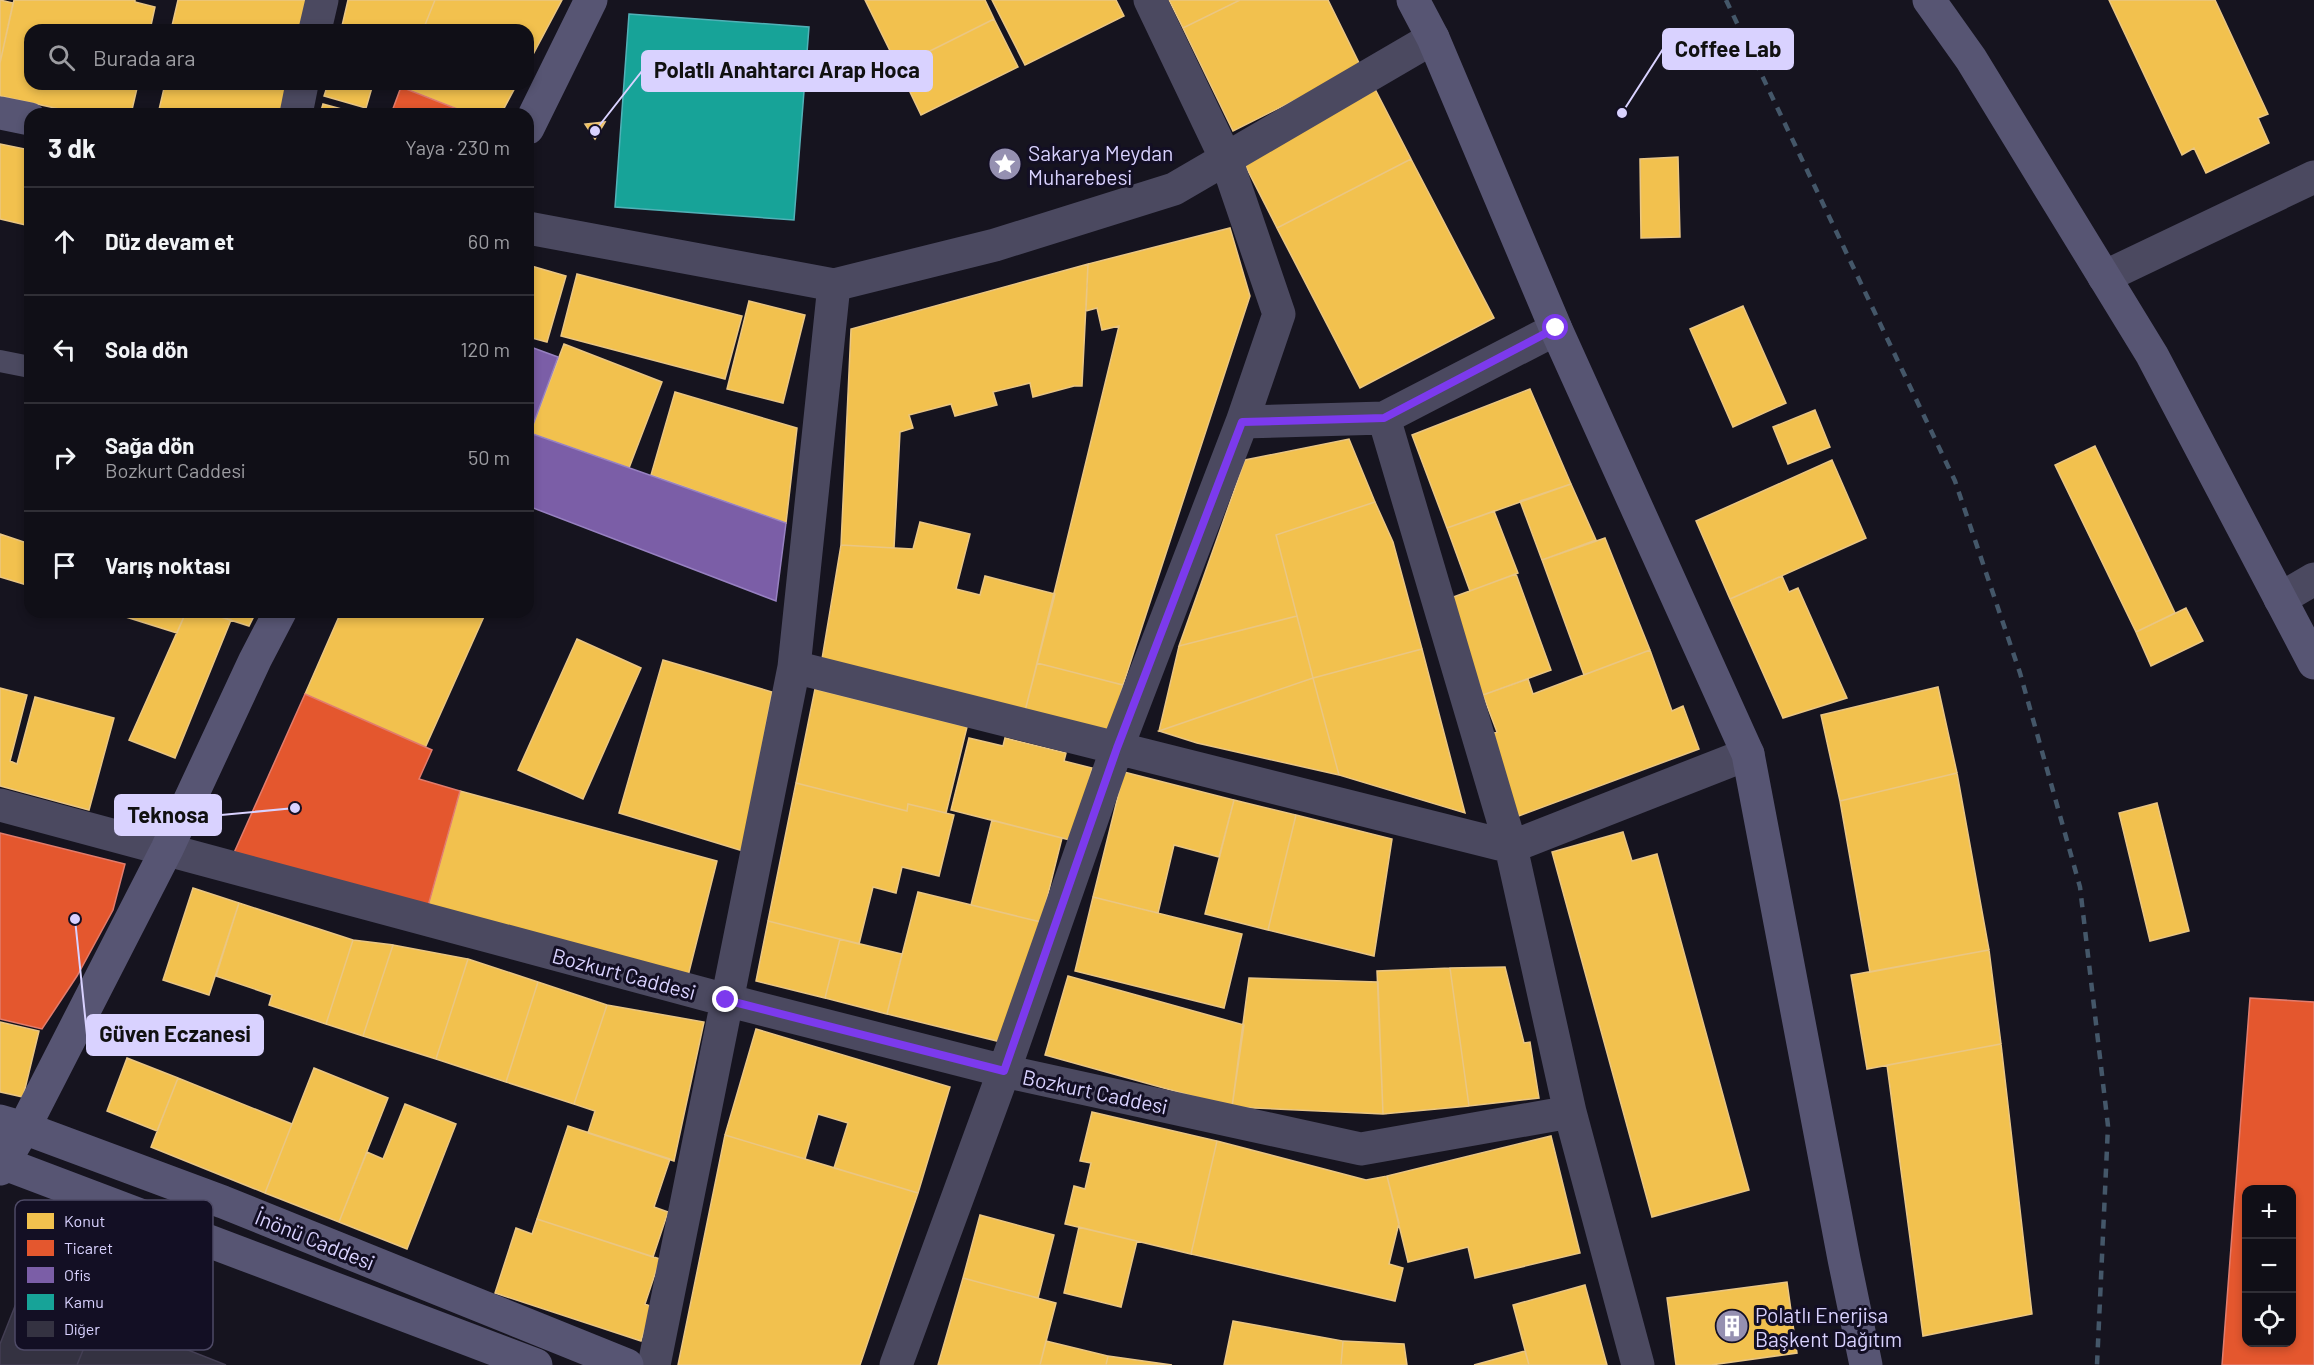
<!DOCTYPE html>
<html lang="tr">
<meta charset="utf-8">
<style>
body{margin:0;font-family:Barlow,sans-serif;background:#1e1d24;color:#f1f3f6}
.controls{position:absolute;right:18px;bottom:18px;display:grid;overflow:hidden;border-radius:12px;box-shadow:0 3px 9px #0003}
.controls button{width:54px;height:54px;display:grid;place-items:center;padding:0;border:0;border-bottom:2px solid #302f36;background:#100f17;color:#f1f3f6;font:30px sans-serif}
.stop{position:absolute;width:18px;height:18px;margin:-14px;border:4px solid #7c3aed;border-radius:50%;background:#fff}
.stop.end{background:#7c3aed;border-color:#fff;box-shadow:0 2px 6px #0008}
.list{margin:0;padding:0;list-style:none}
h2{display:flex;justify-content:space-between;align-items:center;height:78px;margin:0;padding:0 24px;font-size:26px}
h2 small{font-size:20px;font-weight:400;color:#9c9ca1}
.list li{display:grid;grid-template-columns:39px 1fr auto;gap:18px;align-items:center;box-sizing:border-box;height:108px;padding:0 24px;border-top:2px solid #302f36}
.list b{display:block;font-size:22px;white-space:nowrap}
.list p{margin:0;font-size:20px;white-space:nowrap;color:#9c9ca1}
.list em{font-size:20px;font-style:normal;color:#9c9ca1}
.icon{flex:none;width:33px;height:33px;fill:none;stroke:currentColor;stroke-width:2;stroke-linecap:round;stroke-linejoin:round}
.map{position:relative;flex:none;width:2314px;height:1365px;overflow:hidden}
.search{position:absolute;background:#100f17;box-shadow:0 3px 9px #0003;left:24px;top:24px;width:510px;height:66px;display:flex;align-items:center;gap:15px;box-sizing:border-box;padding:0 21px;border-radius:18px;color:#9c9ca1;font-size:22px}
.panel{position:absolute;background:#100f17;box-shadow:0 3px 9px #0003;left:24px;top:108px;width:510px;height:510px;border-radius:18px}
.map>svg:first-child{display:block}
.homes{fill:#f2c14e;stroke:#eac683;stroke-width:1.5}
.shops{fill:#e4572e;stroke:#e17c6d;stroke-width:1.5;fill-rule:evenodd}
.offices{fill:#7b5ea7;stroke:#9781c1;stroke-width:1.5}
.public{fill:#17a398;stroke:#51b1b7;stroke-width:1.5}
.building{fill:#343241;stroke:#433e53;stroke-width:1.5}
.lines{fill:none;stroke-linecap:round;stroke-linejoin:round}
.lane{stroke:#4b4960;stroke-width:22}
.street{stroke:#4b4960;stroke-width:33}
.secondary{stroke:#575573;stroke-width:33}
.rail{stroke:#445769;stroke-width:4.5;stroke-dasharray:9 8;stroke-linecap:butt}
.route{stroke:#7c3aed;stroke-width:8}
.labels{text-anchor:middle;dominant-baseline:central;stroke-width:6;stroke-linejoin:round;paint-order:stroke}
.poi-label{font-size:21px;fill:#d9d2ff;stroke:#130f24;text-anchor:start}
.street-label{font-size:21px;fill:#d9d2ff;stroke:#130f24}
.key{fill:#130f24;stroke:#4e4a66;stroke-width:1.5}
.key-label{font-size:16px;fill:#d9d2ff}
.leader{fill:none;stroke:#d9d2ff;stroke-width:2}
.callout-dot{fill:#d9d2ff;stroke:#130f24;stroke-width:2}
.callout{fill:#d9d2ff;stroke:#d9d2ff;stroke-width:2}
.callout-label{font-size:22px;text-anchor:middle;font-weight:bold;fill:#111}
</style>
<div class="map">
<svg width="2314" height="1365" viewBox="0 0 2314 1365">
<rect width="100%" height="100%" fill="#16141f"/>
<path class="homes" d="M0,0L13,3L0,63Z
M14,0H135V2L155,7L150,30H30V84H138L131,114H82L0,96V63Z
M178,0H307L306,30H171Z
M348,0H435L423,30H341Z
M435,0H562L528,64V30H423Z
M865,0H985L994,19L898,67Z
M992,0H1116L1124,16L1025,65Z
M1169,0H1240L1183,28Z
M1240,0H1328L1361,67L1233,131L1183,28Z
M2109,0H2215L2268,114L2258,118L2269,143L2206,173L2194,148L2182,155Z
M994,19L1018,67L921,115L898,67Z
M165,84H282L287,85L281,114H158Z
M328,84H373L366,108L324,96Z
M402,84H517L501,114H470L401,87Z
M1375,89L1411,159L1277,228L1242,159Z
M323,104L360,114H320Z
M605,122L595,139L585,124Z
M0,144L30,150V226L0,219Z
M1678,157L1680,237L1641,238L1640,159Z
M1411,159L1494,318L1360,388L1277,228Z
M1230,228L1250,296L1123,685L1037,663L1119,326L1102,330L1097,308L1086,311L1088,264Z
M1088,264L1082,386H1074L1033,397L1030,383L993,392L997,405L955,416L951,404L909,415L913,428L900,432L894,548L841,545L851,329Z
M528,265L566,276L547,342L528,337Z
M577,274L742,316L725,379L561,336Z
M749,301L805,315L783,403L727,389Z
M1743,306L1786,403L1733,427L1690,329Z
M564,344L662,382L629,468L530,433Z
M1530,389L1571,484L1447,528L1412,435Z
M675,392L797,428L786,523L651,475Z
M1815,410L1830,447L1788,464L1773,427Z
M1349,439L1375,502L1276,535L1297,616L1179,646L1245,460Z
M2095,446L2175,613L2136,632L2055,465Z
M1832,460L1866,538L1730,599L1696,521Z
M1571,484L1596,540L1542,560L1520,501Z
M1375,502L1393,542L1422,649L1313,678L1276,535Z
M1494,511L1518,573L1470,591L1447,528Z
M920,522L970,534L956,589L980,595L985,576L1055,594L1025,711L822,659L841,545L913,549Z
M0,534L30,544V586L0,577Z
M1605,538L1650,650L1584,675L1542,560Z
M1516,574L1551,670L1483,695L1448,599Z
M1782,576L1789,592L1798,588L1847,698L1783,718L1730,599Z
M2186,608L2203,641L2151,666L2136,632Z
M110,612H186L177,633Z
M186,612H205L231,620L175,758L129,740Z
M205,612H256L249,626Z
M341,612H486L425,748L305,694Z
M1297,616L1313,678L1159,731L1179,646Z
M577,639L641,668L583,799L518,770Z
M1422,649L1465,813L1339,775L1313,678Z
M1650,650L1672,711L1683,706L1699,749L1516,817L1486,736L1497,732L1483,695L1528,679L1533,694Z
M663,660L772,692L743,851L619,813Z
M1037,663L1123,685L1110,733L1025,711Z
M1313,678L1339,775L1197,743L1159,731Z
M1938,687L1957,773L1840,801L1821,715Z
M0,688L27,695L10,761L17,764L35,697L114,718L89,810L0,786Z
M815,689L967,727L946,813L908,804L907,811L796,783Z
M969,738L1003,746L1005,738L1066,753L1064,761L1092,768L1074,841L951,810Z
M1124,772L1234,800L1219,857L1174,845L1158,913L1093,897Z
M1957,773L1989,950L1870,972L1840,801Z
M796,783L907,811L908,804L954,815L939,876L902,867L896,893L873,887L859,944L768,921Z
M460,791L717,861L688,976L428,906Z
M1234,800L1296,815L1268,930L1205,914Z
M2157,803L2189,931L2150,941L2119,813Z
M1296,815L1392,839L1374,956L1268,930Z
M992,820L1062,838L1041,922L971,905Z
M1623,832L1632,861L1657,854L1749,1190L1652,1217L1552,852Z
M193,888L239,903L209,995L163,980Z
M918,892L1041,922L1001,1042L887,1014Z
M1093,897L1242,934L1224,1008L1075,971Z
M239,903L353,940L326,1024L269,1005L272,995L216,976Z
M768,921L840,939L825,998L756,981Z
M840,939L902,954L887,1014L825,998Z
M353,940L393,945L363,1036L326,1024Z
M393,945L468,959L436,1059L363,1036Z
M1989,950L2001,1044L1867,1069L1851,975Z
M468,959L538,982L506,1082L436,1059Z
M1505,967L1524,1043L1530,1042L1539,1098L1469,1106L1450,968Z
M1450,968L1469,1106L1383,1114L1377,971Z
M1068,976L1244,1025L1232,1107L1045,1055Z
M1249,978L1378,982L1383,1114L1232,1107Z
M538,982L607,1005L574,1104L506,1082Z
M607,1005L704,1022L674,1161L588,1133L595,1111L574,1104Z
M0,1022L39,1031L23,1097L0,1092Z
M756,1029L950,1087L918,1193L834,1168L848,1123L818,1114L805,1159L725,1135Z
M2001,1044L2032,1314L1923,1336L1887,1065Z
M127,1058L178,1078L157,1131L107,1111Z
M314,1068L388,1098L339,1222L265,1193Z
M178,1078L292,1124L265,1193L151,1147Z
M405,1104L456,1124L407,1249L339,1222L367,1152L383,1159Z
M1092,1112L1217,1141L1191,1254L1065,1224L1074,1186L1085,1189L1091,1163L1080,1161Z
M568,1126L670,1159L654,1207L668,1212L653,1257L537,1219Z
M725,1135L918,1193L860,1365H678Z
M1551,1136L1580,1253L1475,1278L1468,1247L1408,1262L1387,1176Z
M1217,1141L1366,1180L1387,1176L1399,1223L1389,1264L1403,1268L1395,1301L1191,1254Z
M980,1215L1054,1235L1038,1298L963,1278Z
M537,1219L660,1259L645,1304L652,1307L641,1341L495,1293L516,1228L532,1234Z
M1079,1227L1137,1241L1121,1307L1064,1293Z
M963,1278L1056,1303L1040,1365H938Z
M1787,1282L1797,1353L1711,1365H1676L1667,1298Z
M1585,1285L1607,1365H1529L1513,1305Z
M1233,1321L1343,1341L1341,1365H1224Z
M1046,1341L1108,1356L1106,1365H1040Z
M1343,1341L1404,1344L1407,1365H1341Z
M1525,1351L1529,1365H1474Z
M1108,1356L1172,1365H1106Z"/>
<path class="shops" d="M401,87L470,114H391Z
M305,694L432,750L419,779L460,791L428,906L233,855Z
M0,833L125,864L113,910L77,976L42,1029L0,1019Z
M2250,998L2314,1002V1365H2222ZM2246,1190H2292V1342H2246Z"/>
<path class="offices" d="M528,346L558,357L530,433L786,523L776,601L528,506Z"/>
<path class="public" d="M629,14L809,27L794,220L615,207Z"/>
<path class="building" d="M27,1276L101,1306L77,1365H0V1344Z
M101,1306L148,1325L145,1333L226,1365H77Z"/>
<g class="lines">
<path class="lane" d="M0,361L30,367"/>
<path class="street" d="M315,30L322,0
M296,114L302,84
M528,228L834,285L995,245L1174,189L1433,38
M2104,277L2314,177
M1384,418L1511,847L1570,1112L1638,1365
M1242,422L1384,418L1556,329
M2280,599L2314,579
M794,667L1511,847L1748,754
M0,805L726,1000L1004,1071L1361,1149L1570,1112
M654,1365L794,667L834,285
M896,1365L1004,1071L1117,748L1242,422L1279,314L1226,159L1150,0"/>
<path class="secondary" d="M1413,0L1433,38L1556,329L1748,754L1844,1259L1866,1365
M1929,0L1971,59L2152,355L2314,663
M0,113L30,119
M528,128L591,0
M0,1121L24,1128L223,1202L627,1365
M0,1162L536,1365
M0,1169L24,1128L167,849L255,660L280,612"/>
<path class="rail" d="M1726,0L1955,481L2020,673L2080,887L2108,1126L2097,1365"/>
</g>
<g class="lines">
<path class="route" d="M726,1000L1004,1071L1117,748L1242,422L1384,418L1556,328"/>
</g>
<defs>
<g id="sight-disc" transform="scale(1.725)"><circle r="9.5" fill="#9590b1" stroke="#130f24"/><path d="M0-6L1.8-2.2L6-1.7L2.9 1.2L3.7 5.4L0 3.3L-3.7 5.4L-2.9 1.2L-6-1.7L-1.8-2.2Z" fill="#fff"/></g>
<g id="building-disc" transform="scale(1.725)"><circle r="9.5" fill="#9590b1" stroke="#130f24"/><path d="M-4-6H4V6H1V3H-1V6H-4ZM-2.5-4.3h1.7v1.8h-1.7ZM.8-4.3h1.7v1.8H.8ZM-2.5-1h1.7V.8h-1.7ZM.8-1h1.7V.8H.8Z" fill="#fff"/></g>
</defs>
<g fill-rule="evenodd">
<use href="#sight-disc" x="1005" y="164"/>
<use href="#building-disc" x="1732" y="1326"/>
</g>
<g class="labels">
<g class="poi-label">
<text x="1028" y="152">Sakarya Meydan<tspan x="1028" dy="24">Muharebesi</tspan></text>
<text x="1755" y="1314">Polatlı Enerjisa<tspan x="1755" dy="24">Başkent Dağıtım</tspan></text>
</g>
<g class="street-label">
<text transform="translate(624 973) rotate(15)">Bozkurt Caddesi</text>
<text transform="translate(1095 1091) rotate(12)">Bozkurt Caddesi</text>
<text transform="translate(315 1239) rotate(22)">İnönü Caddesi</text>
</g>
</g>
<rect x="15" y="1200" width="198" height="150" rx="9" class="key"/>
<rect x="27" y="1213" width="27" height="16" fill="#f2c14e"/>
<rect x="27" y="1240" width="27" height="16" fill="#e4572e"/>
<rect x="27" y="1267" width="27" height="16" fill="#7b5ea7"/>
<rect x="27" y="1294" width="27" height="16" fill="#17a398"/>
<rect x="27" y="1321" width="27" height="16" fill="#343241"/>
<g class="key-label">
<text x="64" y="1227">Konut</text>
<text x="64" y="1254">Ticaret</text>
<text x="64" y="1281">Ofis</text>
<text x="64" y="1308">Kamu</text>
<text x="64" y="1335">Diğer</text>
</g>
<path class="leader" d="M1622 113L1663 49M595 131L642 71M295 808L221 815M75 919L87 1035"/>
<g class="callout-dot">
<circle cx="1622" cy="113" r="6"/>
<circle cx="595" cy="131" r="6"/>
<circle cx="295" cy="808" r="6"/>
<circle cx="75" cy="919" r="6"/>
</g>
<g class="callout">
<rect x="1663" y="29" width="130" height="40" rx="6"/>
<rect x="642" y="51" width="290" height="40" rx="6"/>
<rect x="115" y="795" width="106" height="40" rx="6"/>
<rect x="87" y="1015" width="176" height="40" rx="6"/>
</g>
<g class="callout-label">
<text x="1728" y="57">Coffee Lab</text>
<text x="787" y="78">Polatlı Anahtarcı Arap Hoca</text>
<text x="168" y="823">Teknosa</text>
<text x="175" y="1042">Güven Eczanesi</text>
</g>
</svg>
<div class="controls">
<button>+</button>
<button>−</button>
<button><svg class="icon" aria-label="locate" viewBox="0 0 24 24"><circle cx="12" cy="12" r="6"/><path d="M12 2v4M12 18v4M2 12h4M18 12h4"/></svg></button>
</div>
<div class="stop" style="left:1556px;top:328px"></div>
<div class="stop end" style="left:726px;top:1000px"></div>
<div class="search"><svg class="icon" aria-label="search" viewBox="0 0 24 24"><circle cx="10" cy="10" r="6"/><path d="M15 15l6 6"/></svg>Burada ara</div>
<section class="panel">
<h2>3 dk<small>Yaya · 230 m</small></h2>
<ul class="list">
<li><svg class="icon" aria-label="ahead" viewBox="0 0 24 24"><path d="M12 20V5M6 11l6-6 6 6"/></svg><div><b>Düz devam et</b></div><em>60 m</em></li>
<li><svg class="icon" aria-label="left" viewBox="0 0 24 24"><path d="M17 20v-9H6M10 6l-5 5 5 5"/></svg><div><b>Sola dön</b></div><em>120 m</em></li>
<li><svg class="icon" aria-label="right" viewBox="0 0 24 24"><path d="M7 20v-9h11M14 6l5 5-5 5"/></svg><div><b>Sağa dön</b><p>Bozkurt Caddesi</p></div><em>50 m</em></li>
<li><svg class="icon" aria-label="arrive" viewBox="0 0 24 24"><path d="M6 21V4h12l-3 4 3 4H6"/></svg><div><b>Varış noktası</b></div></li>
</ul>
</section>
</div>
